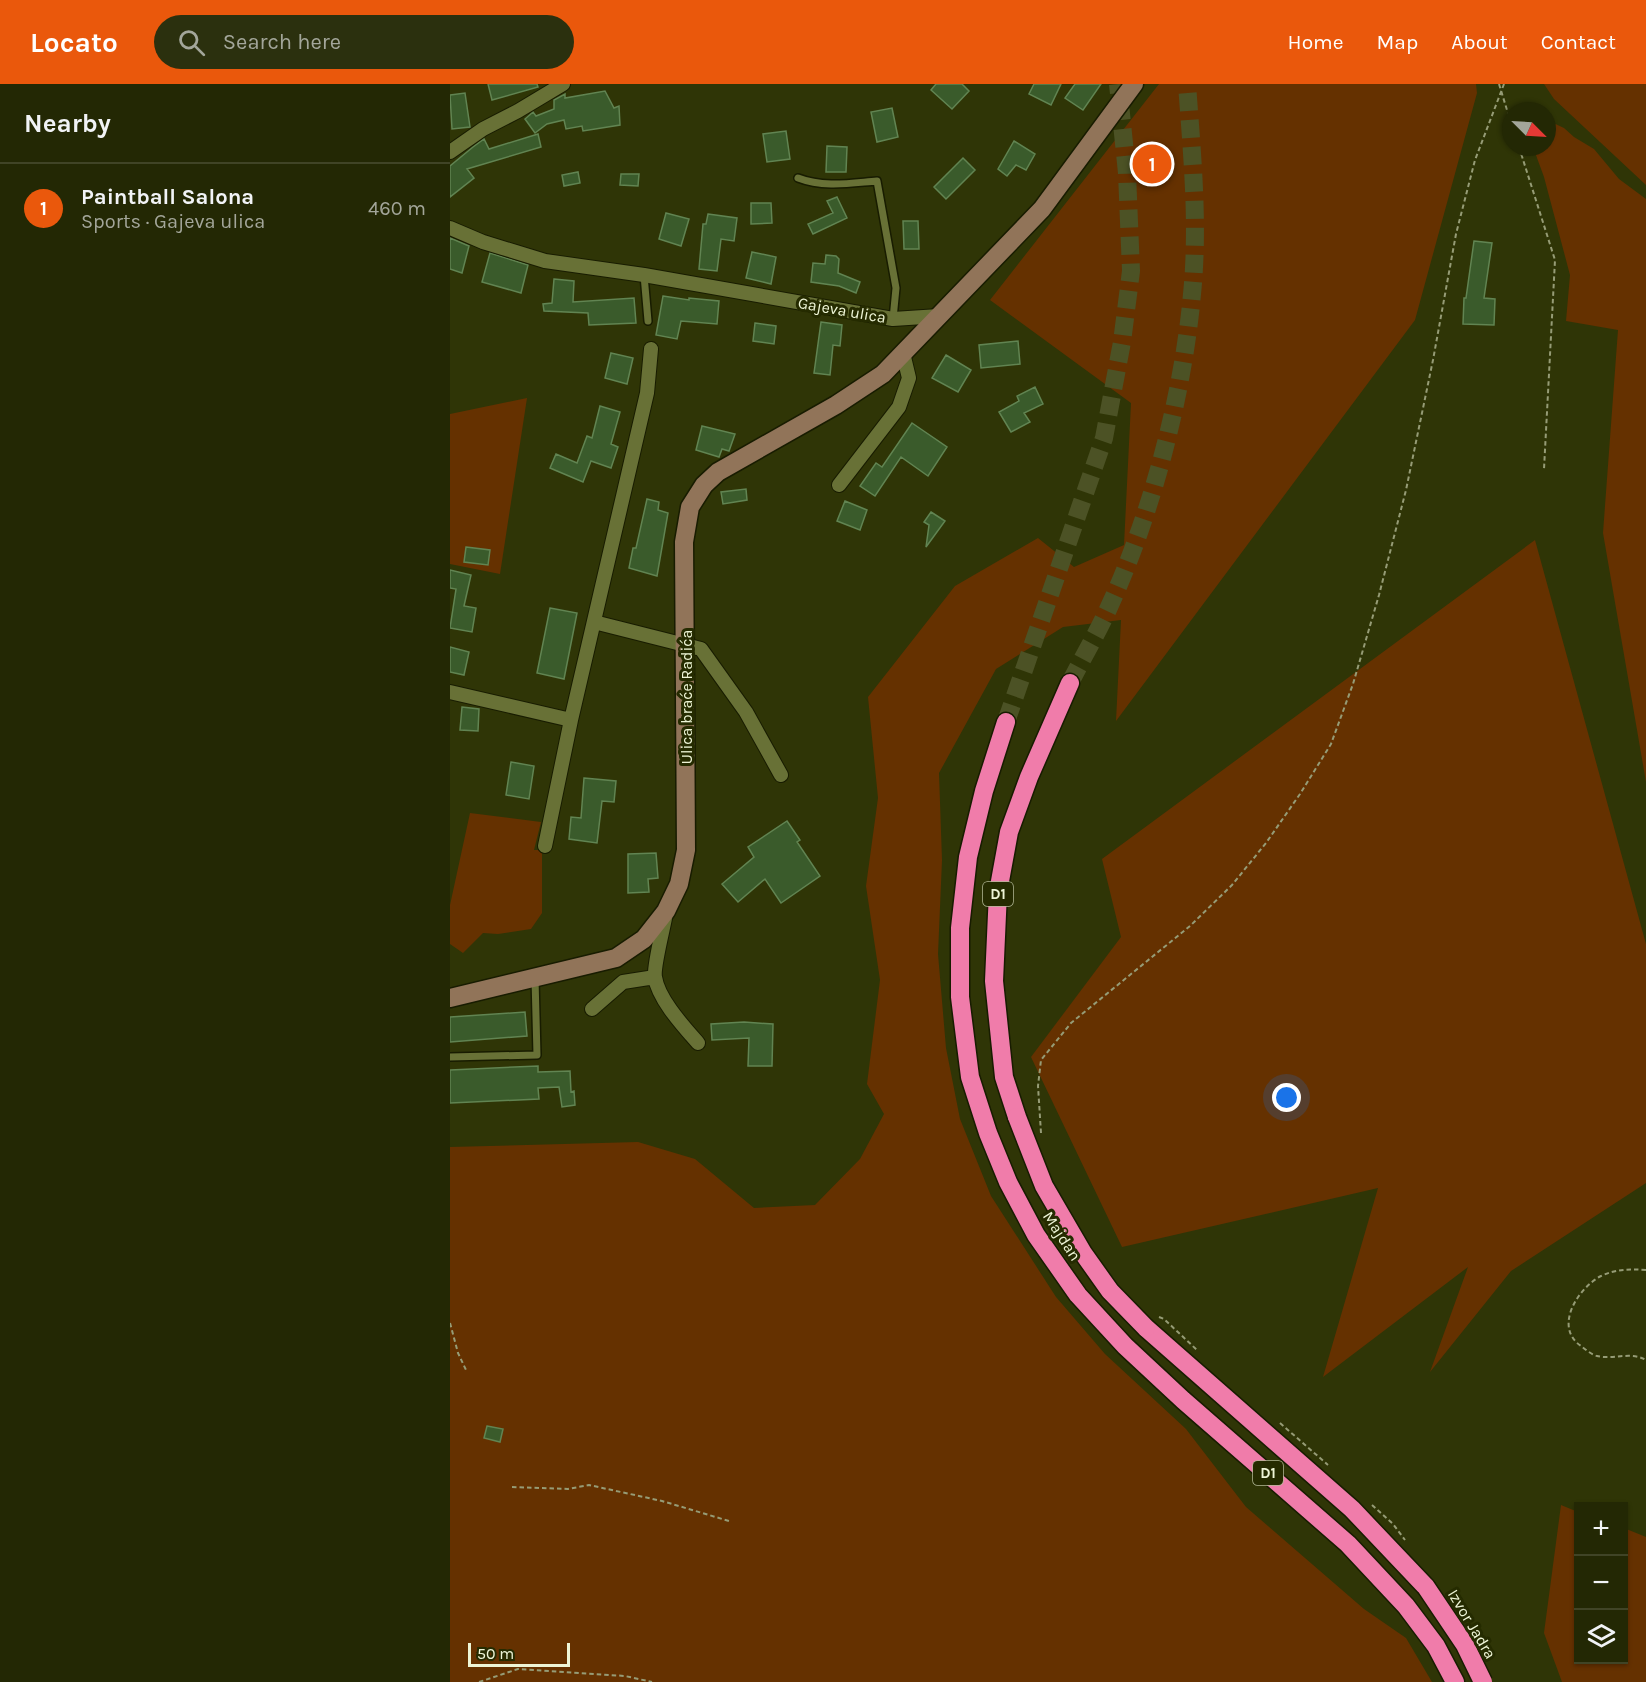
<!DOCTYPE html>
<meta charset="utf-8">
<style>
body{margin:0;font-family:Karla,sans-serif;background:#2b300e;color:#f1f3f6}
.controls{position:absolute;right:18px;bottom:18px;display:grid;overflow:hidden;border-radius:0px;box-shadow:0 2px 4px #0004}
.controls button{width:54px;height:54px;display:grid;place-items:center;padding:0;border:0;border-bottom:2px solid #404426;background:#232804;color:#f1f3f6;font:30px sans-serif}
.compass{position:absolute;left:1052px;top:18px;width:54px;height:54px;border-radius:50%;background:#232804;box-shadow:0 2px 4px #0004;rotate:114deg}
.scale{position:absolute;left:18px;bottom:15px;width:102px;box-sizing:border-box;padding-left:6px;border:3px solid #eef5d6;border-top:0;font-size:16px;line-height:21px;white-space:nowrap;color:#eef5d6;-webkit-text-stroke:4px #252b00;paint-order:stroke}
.you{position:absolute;left:837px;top:1014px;width:21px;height:21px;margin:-15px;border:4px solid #fff;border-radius:50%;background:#1a73e8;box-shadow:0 0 0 9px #1a73e833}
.badge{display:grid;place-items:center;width:39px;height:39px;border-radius:50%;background:#ea580c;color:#fff;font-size:20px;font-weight:700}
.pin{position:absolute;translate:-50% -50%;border:3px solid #fff;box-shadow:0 2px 6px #0006}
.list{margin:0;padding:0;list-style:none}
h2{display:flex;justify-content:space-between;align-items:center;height:78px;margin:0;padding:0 24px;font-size:26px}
h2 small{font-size:20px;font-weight:400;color:#a3a69a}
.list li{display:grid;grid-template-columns:39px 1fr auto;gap:18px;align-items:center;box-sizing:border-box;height:90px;padding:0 24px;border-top:2px solid #404426}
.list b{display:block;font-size:22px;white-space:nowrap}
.list p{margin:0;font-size:20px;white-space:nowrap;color:#a3a69a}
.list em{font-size:20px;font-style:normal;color:#a3a69a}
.icon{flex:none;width:33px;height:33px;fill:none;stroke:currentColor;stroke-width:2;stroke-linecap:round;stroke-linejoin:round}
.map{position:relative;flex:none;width:1196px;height:1598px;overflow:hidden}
header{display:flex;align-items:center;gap:36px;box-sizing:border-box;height:84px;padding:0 30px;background:#ea580c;color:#fff}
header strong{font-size:28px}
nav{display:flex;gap:33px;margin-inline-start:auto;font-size:21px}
.search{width:420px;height:54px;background:#2b300e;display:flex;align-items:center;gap:15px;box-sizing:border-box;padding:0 21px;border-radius:33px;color:#a3a69a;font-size:22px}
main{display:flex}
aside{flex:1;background:#232804}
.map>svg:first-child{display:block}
.green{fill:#653100}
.building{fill:#3a5b2b;stroke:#618452;stroke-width:1.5}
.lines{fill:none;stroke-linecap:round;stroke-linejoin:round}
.highway-tunnel{stroke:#4c5225;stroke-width:18;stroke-dasharray:18 9;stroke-linecap:butt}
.lane-casing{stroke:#181c00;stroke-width:10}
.street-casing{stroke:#181c00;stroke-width:16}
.secondary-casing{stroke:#181c00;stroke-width:21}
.highway-casing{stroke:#181c00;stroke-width:21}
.path{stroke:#969c76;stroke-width:2;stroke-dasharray:4.5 3;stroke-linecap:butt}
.lane{stroke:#687136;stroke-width:7}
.street{stroke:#687136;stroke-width:14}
.secondary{stroke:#917459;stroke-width:18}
.highway{stroke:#f07caa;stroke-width:18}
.highway-bridge-casing{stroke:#181c00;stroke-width:21;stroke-linecap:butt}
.highway-bridge{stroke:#f07caa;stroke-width:18}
.labels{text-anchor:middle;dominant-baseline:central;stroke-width:6;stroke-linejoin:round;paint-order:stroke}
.shield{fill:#252b00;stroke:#b2b896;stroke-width:1.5}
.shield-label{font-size:15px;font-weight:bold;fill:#eef5d6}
.street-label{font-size:16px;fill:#eef5d6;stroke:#252b00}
</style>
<header>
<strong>Locato</strong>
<div class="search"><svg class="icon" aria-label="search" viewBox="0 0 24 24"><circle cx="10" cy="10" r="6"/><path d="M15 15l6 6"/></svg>Search here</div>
<nav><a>Home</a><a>Map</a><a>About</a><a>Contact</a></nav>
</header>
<main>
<aside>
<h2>Nearby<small></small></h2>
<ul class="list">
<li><span class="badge">1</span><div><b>Paintball Salona</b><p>Sports · Gajeva ulica</p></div><em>460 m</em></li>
</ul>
</aside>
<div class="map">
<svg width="1196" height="1598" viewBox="0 0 1196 1598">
<rect width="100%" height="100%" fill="#2f3506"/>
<path class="green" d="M709,0H1026L1027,9L965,236L666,637L671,536L613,543L546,585L489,689L492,776L488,870L496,964L510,1035L541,1112L606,1213L655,1270L736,1345L796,1423L914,1525L956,1554L982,1598H0V1063L188,1058L245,1075L304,1124L365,1121L410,1075L434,1030L417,1000L430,896L416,802L428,714L418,613L505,502L588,454L624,483L674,461L681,319L540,216Z
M1094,0H1196V101L1104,15Z
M1097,36L1114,44L1124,53L1144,65L1169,95L1196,115V698L1153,449L1168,246L1116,237L1120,191L1094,93L1083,63H1097Z
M77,314L50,490L0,480V330Z
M1085,456L1196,860V1099L1061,1187L980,1288L1018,1183L873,1293L928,1104L672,1163L581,973L671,853L652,775Z
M20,729L91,738L84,766H92V829L81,845L48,850L33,849L13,869L0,860V821Z
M1111,1421L1128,1428V1576H1174V1444L1196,1453V1598H1112L1094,1549Z"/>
<path class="building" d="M38,0H87L88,3L42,16Z
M486,0H512L519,7L502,25L481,6Z
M584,0H611L601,21L579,10Z
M625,0H651L633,26L615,14Z
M155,7L164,24L169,22L170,41L133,47L132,42L116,45L114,36L97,40L85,49L75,35L83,28L86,32L104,25V16L115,10V14Z
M15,9L20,43L2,45L0,11Z
M442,24L448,53L427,58L421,28Z
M336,47L340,75L317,78L313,50Z
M88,50L91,63L17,85L24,94L0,113V82L23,63L34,55L39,65Z
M564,57L585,70L576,86L566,81L557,92L548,85Z
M377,62L397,63L396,88H376Z
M513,74L525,86L496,115L484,103Z
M128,88L130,99L114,102L112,91Z
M171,90H189L188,102L170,101Z
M387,113L397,134L363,150L358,140L383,129L377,117Z
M301,119H321L322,139L301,140Z
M216,129L239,135L231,162L209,155Z
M258,130L287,134L284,157L271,155L267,187L249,185L253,140H256Z
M453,137H468L469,165H454Z
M0,154L19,162L12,189L0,185Z
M1024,157L1042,159L1034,214L1045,215L1044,241L1013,240L1014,214H1016Z
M302,168L326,173L321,200L296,194Z
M40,169L78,181L71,209L32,198Z
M376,171L386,172L389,175L388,189L410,198L406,209L389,202L361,198L363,179L375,180Z
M104,195L124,197L123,218L184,214L186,239L139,241L138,229L94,227L93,220L102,219Z
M213,212L239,216V214L269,217L267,240L231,237L227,255L206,251Z
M371,238L392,241L390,262L383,261L380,291L364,289Z
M305,239L326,242L324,260L303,257Z
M568,257L570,280L531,284L529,261Z
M161,269L183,274L177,300L155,294Z
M496,271L521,286L508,308L482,294Z
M585,303L593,320L574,329L580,338L561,348L549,328L569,317L567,312Z
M150,322L170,328L161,360L168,363L161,384L141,377L133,398L100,384L106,370L127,379L137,352L142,354Z
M462,339L497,363L478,392L451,373L425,412L410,402L426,379L432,383Z
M252,342L285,350L279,367L272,365L269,373L246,366Z
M296,405L297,416L273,420L271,408Z
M197,415L209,418L208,426L218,429L207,492L179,484L183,464H186Z
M395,417L417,426L410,446L387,437Z
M481,428L495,437L476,463L479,441L474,438Z
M16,463L40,466L38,481L14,478Z
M0,486L21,491L14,522L26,524L22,548L0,544L6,505L0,504Z
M100,524L127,529L114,595L87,589Z
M0,563L19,568L14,591L0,588Z
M12,623L29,625L28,647L10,646Z
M61,678L84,682L79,715L56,711Z
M134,694L166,697L164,718L152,717L147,759L119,755L121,733L131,734Z
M337,737L350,756L347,758L370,792L331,819L315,795L288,818L272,800L304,773L298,763Z
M206,769L208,794L198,795L199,808L178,809V770Z
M75,928L77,952L0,958V933Z
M294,938L323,940L322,982H298L299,954L262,956L261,940Z
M88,982V988L120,987L121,1008L124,1007L125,1021L112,1023L109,1003L88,1004L89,1015L0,1019V986Z
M37,1342L53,1345L50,1358L34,1354Z"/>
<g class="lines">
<path class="highway-tunnel" d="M620,599C633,573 648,548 660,521C702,429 733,311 742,210C749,140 742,70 737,0
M556,638L654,354L672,258L681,187L677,89L668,0"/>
<g class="lane-casing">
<path id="lane" d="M348,94C374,104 401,99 427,97L446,204L443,235
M194,191L198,237
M0,973L87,971L85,894"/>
</g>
<g class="street-casing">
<path id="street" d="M0,68L33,45L68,27L113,0
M0,144L33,158L95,177L194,191L443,235L489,232
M389,401L449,323L459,294L453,269
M144,538L251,565L296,628L331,691
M0,608L121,636
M95,762L121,636L197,309L201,265
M216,829C214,842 203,883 205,893C208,915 234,943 248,959
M142,925L173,898L205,893"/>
</g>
<g class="secondary-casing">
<path id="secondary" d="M0,914L166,874L194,855L216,827L229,800L236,766L234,458L240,423L254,401L268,388L386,321L433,290L592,125L684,0"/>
</g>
<g class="highway-casing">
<path id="highway" d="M556,638L534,707L518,773L510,844V913L520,993L538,1049L558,1098L586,1151L628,1211L675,1262L733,1316L898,1460L956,1522L986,1562L1005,1598
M567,1033L554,993L544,897L548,808L559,748L579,693L620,599
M696,1244L902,1425L976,1503"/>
</g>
<path class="path" d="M1049,0L1061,39
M1069,63L1105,176L1094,385
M591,1049L588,1002L591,976L621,939L740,842L782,801L816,759L850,710L881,660L903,600L929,511L956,406L983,276L1006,150L1025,76L1054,0
M1196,1186C1180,1185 1166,1185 1151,1192C1128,1204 1103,1243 1131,1262C1135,1265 1142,1271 1147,1272C1164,1276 1180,1267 1196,1276
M709,1233L714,1235L747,1266
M0,1239L8,1269L16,1286
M830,1339L878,1381
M62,1403L118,1405L139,1401L212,1417L279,1437
M922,1421L943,1440L955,1456
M29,1598L68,1585L175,1592L202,1598"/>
<use href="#lane" class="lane"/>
<use href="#street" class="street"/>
<use href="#secondary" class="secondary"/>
<use href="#highway" class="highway"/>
<g class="highway-bridge-casing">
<path id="highway-bridge" d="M567,1033L594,1102L633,1169L660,1207L696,1244
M976,1503L1015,1561L1033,1598"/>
</g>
<use href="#highway-bridge" class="highway-bridge"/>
</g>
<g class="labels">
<g class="shield">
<rect x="533" y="798" width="30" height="24" rx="4.5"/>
<rect x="803" y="1377" width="30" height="24" rx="4.5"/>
</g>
<g class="shield-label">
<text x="548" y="810">D1</text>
<text x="818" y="1389">D1</text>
</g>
<g class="street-label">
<text transform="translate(392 226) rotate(10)">Gajeva ulica</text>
<text transform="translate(236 613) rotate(-90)">Ulica braće Radića</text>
<text transform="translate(612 1152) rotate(57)">Majdan</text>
<text transform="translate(1022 1540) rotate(59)">Izvor Jadra</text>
</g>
</g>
</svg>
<div class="controls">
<button>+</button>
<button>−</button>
<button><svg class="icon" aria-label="layers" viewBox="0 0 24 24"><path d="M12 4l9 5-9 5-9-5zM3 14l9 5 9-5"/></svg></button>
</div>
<svg class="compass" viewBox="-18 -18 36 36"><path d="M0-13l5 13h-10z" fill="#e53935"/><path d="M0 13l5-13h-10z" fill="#a3a69a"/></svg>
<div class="scale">50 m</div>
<div class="you"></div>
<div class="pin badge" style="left:702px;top:80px">1</div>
</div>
</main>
